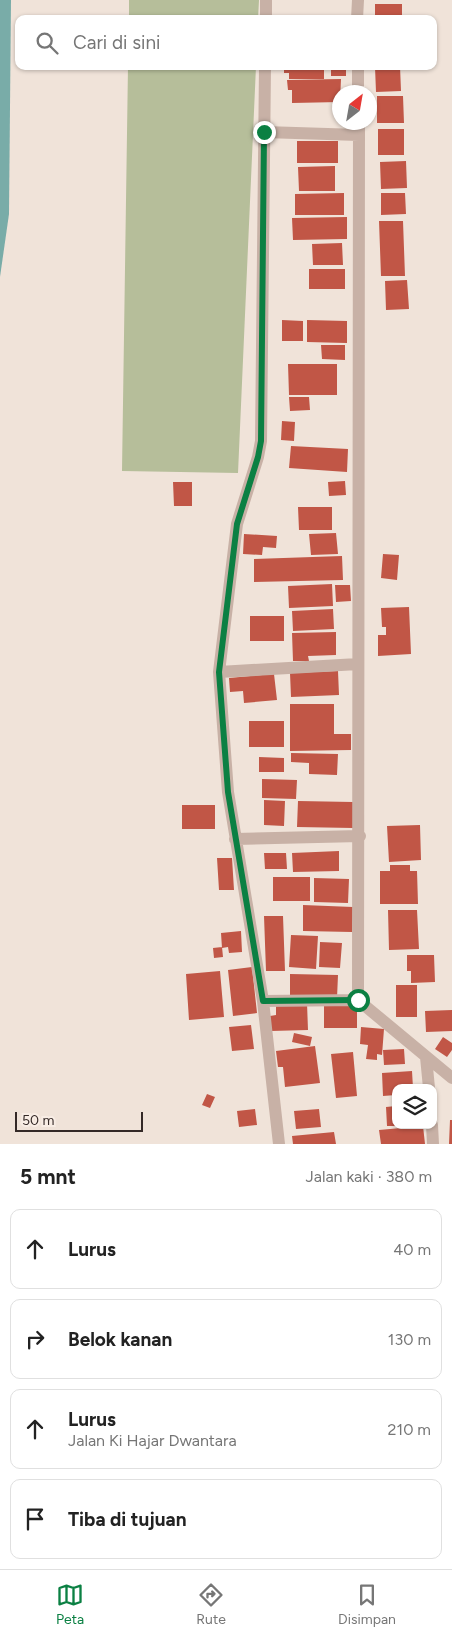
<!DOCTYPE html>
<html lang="id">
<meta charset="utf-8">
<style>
body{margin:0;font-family:Figtree,sans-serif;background:#f6f6f6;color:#222}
.controls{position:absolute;right:15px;bottom:15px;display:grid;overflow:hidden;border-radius:10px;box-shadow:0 1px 4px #0004}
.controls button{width:45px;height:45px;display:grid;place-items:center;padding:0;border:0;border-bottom:1px solid #e0e0e0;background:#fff;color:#222;font:25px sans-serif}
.compass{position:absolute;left:332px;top:85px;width:45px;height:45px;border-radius:50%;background:#fff;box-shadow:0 1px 4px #0004;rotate:31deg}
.scale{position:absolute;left:15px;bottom:12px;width:128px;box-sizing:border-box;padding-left:5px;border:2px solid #342927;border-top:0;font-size:14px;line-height:18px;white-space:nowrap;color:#342927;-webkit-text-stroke:4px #f8ede5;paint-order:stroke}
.stop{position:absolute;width:15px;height:15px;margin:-11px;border:4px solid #0b8043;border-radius:50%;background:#fff}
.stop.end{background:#0b8043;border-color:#fff;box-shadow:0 1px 5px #0008}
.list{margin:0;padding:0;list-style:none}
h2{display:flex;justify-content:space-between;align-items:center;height:65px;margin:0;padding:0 20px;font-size:21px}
h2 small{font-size:16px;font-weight:400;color:#767676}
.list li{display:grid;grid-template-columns:32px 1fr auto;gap:15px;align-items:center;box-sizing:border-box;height:80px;margin:0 10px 10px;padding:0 10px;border:1px solid #e0e0e0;border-radius:10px}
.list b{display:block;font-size:19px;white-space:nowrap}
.list p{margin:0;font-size:16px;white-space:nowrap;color:#767676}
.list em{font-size:16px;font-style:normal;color:#767676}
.icon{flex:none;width:28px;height:28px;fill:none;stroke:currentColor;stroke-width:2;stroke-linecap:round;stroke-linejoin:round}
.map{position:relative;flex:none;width:452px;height:1144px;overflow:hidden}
.search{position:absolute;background:#fff;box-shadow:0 1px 4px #0004;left:15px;right:15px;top:15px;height:55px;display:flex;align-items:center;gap:12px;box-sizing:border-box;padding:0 18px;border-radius:10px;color:#767676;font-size:19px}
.sheet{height:425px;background:#fff}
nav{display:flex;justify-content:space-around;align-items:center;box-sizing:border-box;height:70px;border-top:1px solid #e0e0e0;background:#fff;font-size:14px;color:#767676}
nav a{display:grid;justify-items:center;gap:2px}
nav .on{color:#0b8043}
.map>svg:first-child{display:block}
.green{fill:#b6be9a}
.water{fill:#79aca8}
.building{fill:#c15646}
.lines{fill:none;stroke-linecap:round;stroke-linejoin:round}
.minor{stroke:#c8b1a6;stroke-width:12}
.route{stroke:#0b8043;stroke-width:6}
</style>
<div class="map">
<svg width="452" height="1144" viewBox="0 0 452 1144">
<rect width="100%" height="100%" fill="#f0e3d9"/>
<path class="green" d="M129,0H259L258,19H129Z
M128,66H256L238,473L122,471Z"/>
<path class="water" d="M0,0H11L9,214L0,277Z"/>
<path class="building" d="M375,4H402V19H375Z
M284,66H324V79H289V73H284Z
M331,66H346V76H331Z
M400,66L401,91L376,92L375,67Z
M341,79L340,102L292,103V90H288L287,80Z
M377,96H403L404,123H377Z
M378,129H404V155H378Z
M297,141H338V163H297Z
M406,161L407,188L381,189L380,162Z
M335,166V191H299L298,167Z
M344,193V215H295V194Z
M381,193H405L406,214L381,215Z
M347,217V239L293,240L292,218Z
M379,221H403L405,276H381Z
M342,243L343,265H313L312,244Z
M309,269H345V289H309Z
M407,280L409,309L386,310L385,281Z
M282,320L303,321V341H282Z
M307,320L347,321V343L307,342Z
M321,345H345V360L322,359Z
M288,364H337V395H289Z
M289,397H309L310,410L290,411Z
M282,421L295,422L294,441L281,440Z
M291,446L348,449L347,472L289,468Z
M345,481L346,495L329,496L328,482Z
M173,482H192V506H174Z
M298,507H332V530H299Z
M336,533L338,554L311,555L309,534Z
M244,534L277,536L276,548L263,547L262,555L243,554Z
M383,554L399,555L397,580L381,578Z
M342,556L343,580L254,582V559Z
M332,584L333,606L289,608L288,586Z
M335,585H350L351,601L336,602Z
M409,607L411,654L378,656V635H386V627H382L381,608Z
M333,609L334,629L293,631L292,611Z
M250,616H284V641H250Z
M336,632V655L308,656L309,661H293L292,633Z
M338,671L339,695L291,697L290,673Z
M274,674L277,700L244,703L243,691L230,692L229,678Z
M290,704H334V734H351V750L290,751Z
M249,721H284V747H249Z
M291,753L338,754L337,775L309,774V763L291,762Z
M259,757L284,758V772H259Z
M262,779L297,780L296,799L262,798Z
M264,800L285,801L284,826L264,825Z
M298,801L353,802V828L297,827Z
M182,805H215V829H182Z
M420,825L421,860L389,862L387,826Z
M339,851V871L293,872L292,853Z
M264,853H286L287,869H265Z
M217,858H232L234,890H219Z
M390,865H410V871H417L418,904H380V871H390Z
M273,877H310V901H273Z
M314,878L349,879L348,903L314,902Z
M303,905L353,907L352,932L303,931Z
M388,910H417L419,949L389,950Z
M264,916H283L285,971H266Z
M241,931L242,952L229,953L228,947L222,948L221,933Z
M291,935L318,936L316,969L289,967Z
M320,942L342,943L340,968L319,967Z
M222,947L223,957L214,958L213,948Z
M407,955H434L435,982L411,983V971H407Z
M252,967L257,1013L233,1016L228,970Z
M220,971L224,1017L189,1020L186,974Z
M290,974L338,975L337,998L290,997Z
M396,985H417V1017H396Z
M307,1003L308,1030L271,1031L270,1016L276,1015V1004Z
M324,1005H357V1028H324Z
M452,1010V1031L426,1032L425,1011Z
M251,1025L254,1049L232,1051L229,1027Z
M361,1027L384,1029L382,1055L377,1054V1060L366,1059L368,1045L360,1044Z
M294,1033L312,1037L310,1046L292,1042Z
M443,1037L452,1043V1050L447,1057L435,1049Z
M315,1046L320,1083L285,1087L283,1067H278L276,1051Z
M404,1049L405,1064L384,1065L383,1050Z
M353,1052L357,1096L336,1098L331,1054Z
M412,1071L413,1088H396V1095L383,1096L382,1073Z
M207,1094L215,1097L210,1108L202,1105Z
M396,1106V1126H387L386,1107Z
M255,1109L257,1125L239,1127L237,1111Z
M319,1109L321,1127L296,1129L294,1111Z
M450,1120H452V1144H449Z
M423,1126L425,1144H381L379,1130Z
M334,1132L336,1144H293L292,1136Z"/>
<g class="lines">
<path class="minor" d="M266,19V0
M357,19L358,0
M265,66L261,441L258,457L237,524L219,672L228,792L263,1001L279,1144
M358,66V92
M359,122L358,1000L452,1078
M264,132L359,135
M219,672L358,664
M235,839L360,836
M263,1001L358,1000
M426,1057L429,1088
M432,1125L433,1144"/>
</g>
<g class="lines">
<path class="route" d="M264,132L261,441L258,457L237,524L219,672L228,792L263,1001L358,1000"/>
</g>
</svg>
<div class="controls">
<button><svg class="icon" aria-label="layers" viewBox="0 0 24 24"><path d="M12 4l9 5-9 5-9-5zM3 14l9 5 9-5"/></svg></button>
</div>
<svg class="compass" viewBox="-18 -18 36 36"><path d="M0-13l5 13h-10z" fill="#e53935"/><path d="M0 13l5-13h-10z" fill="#767676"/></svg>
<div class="scale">50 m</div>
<div class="stop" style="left:358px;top:1000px"></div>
<div class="stop end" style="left:264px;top:132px"></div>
<div class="search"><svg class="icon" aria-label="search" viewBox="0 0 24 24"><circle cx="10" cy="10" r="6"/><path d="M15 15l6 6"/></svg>Cari di sini</div>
</div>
<section class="sheet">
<h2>5 mnt<small>Jalan kaki · 380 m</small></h2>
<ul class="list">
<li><svg class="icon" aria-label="ahead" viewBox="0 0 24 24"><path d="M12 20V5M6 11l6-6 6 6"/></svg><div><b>Lurus</b></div><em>40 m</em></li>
<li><svg class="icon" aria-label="right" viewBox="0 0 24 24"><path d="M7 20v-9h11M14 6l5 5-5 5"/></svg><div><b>Belok kanan</b></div><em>130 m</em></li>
<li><svg class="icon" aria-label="ahead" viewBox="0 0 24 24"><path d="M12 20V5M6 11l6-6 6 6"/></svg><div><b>Lurus</b><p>Jalan Ki Hajar Dwantara</p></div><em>210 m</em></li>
<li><svg class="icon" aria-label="arrive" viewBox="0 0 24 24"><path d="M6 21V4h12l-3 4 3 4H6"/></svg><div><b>Tiba di tujuan</b></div></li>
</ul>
</section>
<nav>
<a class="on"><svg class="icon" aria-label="map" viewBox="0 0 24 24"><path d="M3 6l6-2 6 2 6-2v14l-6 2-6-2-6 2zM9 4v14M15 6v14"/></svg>Peta</a>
<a><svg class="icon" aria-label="directions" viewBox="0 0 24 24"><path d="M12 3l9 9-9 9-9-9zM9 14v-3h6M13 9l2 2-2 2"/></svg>Rute</a>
<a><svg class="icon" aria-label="saved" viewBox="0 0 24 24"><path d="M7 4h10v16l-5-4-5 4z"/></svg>Disimpan</a>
</nav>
